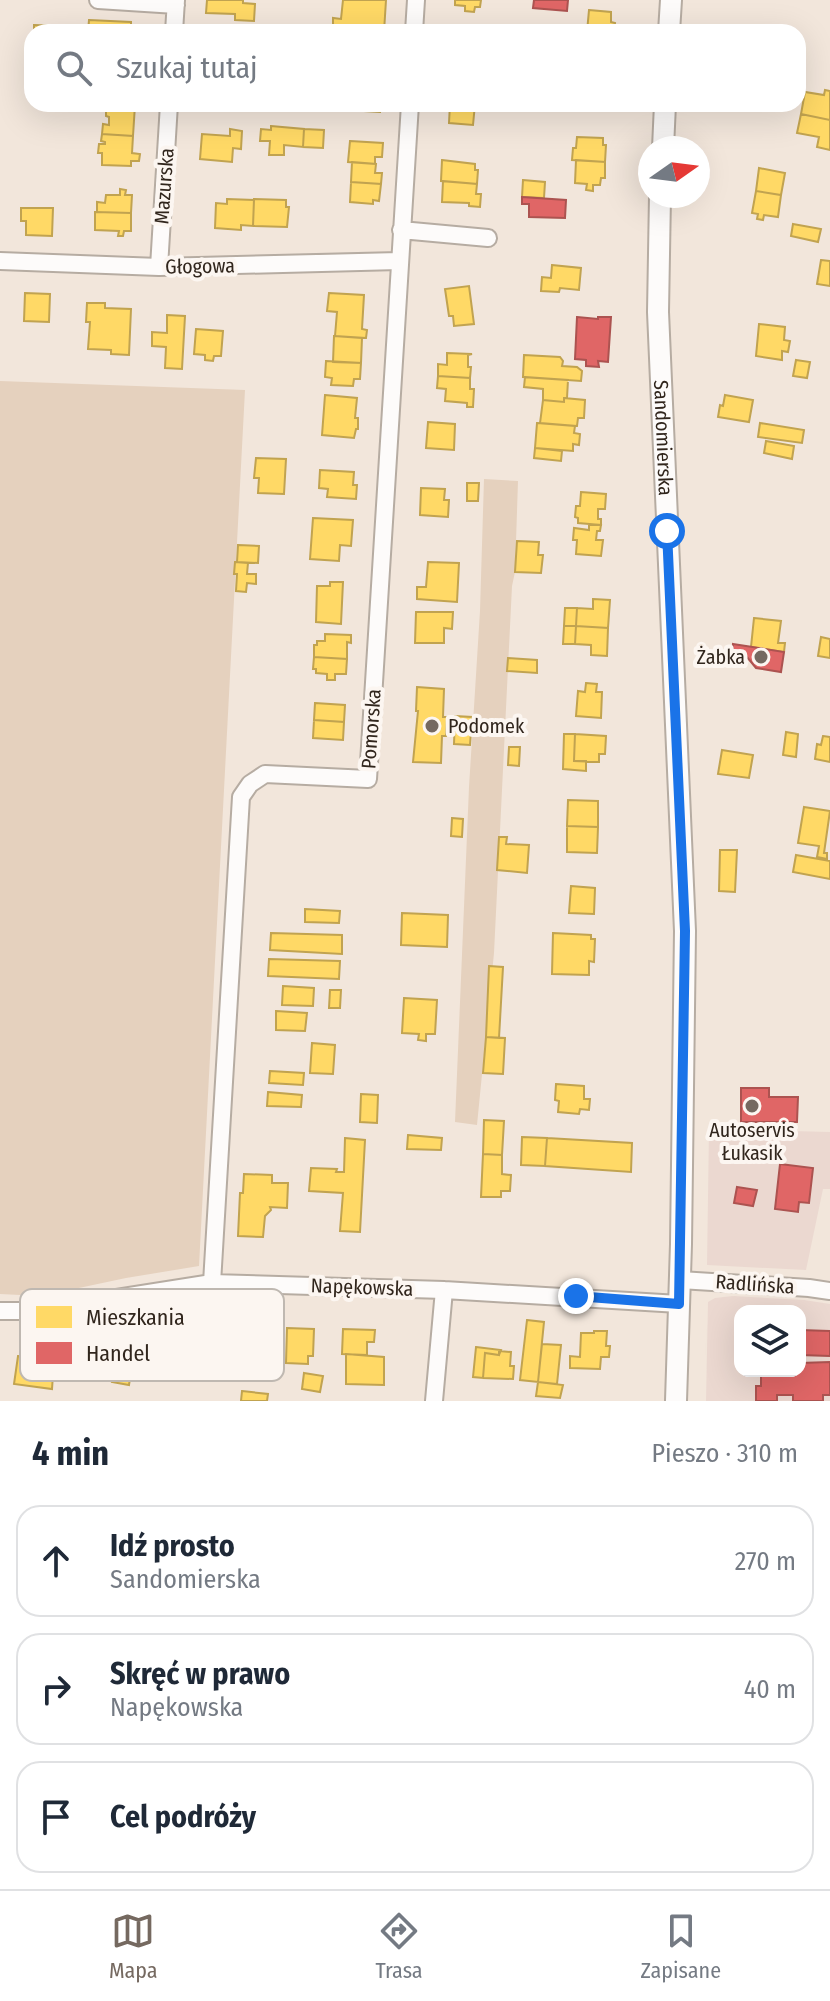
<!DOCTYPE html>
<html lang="pl">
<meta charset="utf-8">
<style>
body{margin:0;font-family:"Fira Sans Condensed",sans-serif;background:#f6f6f7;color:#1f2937}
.controls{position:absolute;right:24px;bottom:24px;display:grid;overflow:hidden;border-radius:16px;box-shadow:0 8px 32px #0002}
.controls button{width:72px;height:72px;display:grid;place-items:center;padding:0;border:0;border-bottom:2px solid #e0e1e3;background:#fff;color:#1f2937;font:40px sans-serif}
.compass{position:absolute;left:638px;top:136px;width:72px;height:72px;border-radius:50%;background:#fff;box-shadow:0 8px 32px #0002;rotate:76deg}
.stop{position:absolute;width:24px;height:24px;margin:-18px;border:6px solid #1a73e8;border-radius:50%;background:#fff}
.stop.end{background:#1a73e8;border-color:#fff;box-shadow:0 2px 8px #0008}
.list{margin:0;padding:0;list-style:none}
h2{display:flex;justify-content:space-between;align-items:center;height:104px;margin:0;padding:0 32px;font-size:34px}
h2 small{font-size:26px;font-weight:400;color:#747a83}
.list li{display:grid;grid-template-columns:52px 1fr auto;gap:24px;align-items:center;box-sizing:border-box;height:112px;margin:0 16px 16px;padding:0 16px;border:2px solid #e0e1e3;border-radius:24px}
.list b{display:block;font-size:30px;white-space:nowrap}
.list p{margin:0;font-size:26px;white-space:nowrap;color:#747a83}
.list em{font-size:26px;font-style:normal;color:#747a83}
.icon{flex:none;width:44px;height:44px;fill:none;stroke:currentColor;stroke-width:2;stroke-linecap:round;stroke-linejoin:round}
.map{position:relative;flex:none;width:830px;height:1401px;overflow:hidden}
.search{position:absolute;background:#fff;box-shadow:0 8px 32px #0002;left:24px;right:24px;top:24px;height:88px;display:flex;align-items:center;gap:20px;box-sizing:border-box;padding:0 28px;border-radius:24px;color:#747a83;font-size:30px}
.sheet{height:488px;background:#fff}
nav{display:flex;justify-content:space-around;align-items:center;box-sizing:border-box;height:112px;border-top:2px solid #e0e1e3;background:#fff;font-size:22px;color:#747a83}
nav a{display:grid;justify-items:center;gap:4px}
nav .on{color:#756960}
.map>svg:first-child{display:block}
.commercial{fill:#ebd8d0;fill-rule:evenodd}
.green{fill:#e5d1be}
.homes{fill:#ffd966;stroke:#c1a350;stroke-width:2}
.shops{fill:#e06666;stroke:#ac5350;stroke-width:2}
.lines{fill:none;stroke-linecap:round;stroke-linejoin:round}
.minor-casing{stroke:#b6aca2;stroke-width:20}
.tertiary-casing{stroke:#b6aca2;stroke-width:24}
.minor{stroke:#fdfbfa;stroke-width:16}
.tertiary{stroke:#fdfbfa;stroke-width:20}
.route{stroke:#1a73e8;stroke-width:10}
.poi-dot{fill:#756960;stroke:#fcf6f1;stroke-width:3}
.labels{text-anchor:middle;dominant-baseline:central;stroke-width:8;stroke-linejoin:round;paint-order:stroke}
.street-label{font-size:20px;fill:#31261d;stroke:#fcf6f1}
.poi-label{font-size:20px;fill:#31261d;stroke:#fcf6f1;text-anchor:end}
.key{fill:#fcf6f1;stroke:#bfb8b1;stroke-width:2}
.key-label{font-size:22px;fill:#31261d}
</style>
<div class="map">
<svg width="830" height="1401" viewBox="0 0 830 1401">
<rect width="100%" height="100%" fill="#f2e6db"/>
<path class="commercial" d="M709,1129L830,1132V1189H823L806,1270L707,1265Z
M733,1296L804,1300L830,1304V1401H706L708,1302L715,1298ZM740,1311H800V1371H740Z"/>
<path class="green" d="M0,381L245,390L199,1266L126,1278L41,1296L0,1294Z
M484,479L518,481L515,572L512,586L494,953L477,1125L455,1122L469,787L480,611Z"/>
<path class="homes" d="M207,0H243V3L255,4L254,21L235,20V14L206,13Z
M343,0H386L384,32L333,30V18L341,19Z
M455,0H481L480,7H475L474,12L465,11V6L455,5Z
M589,10L611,12V22L615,23L614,32H587Z
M89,20L131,22V30H135V32H88Z
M34,25L60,26V32H34Z
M825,90L830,91V120L801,114L805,92L824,95Z
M106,104L135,105L133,136L102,134L103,124L109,125V117L106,116Z
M347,104H380V112L347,110Z
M450,104H475L473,125L449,123Z
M801,114L830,120V150L817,147L819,137L797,133Z
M271,126L304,129L303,147L284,145V155H269L270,141H260L261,129L271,130Z
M230,129L242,131L241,149L233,148L232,162L200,159L202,134L230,136Z
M304,129L324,130L323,148L303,147Z
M102,134L133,136L132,153L140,154L139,161H131V166L102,165V153H98L99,144H105V142L101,141Z
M577,137L603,138V145H606L605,162L572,160L573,148H576Z
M350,141L383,143L382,157H375V164L348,162Z
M442,160L475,164V170H478L477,184L441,181Z
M576,160L605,162V178H601L600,185H593V191L586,190L587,184L575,183Z
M352,162L376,164L375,173H382L381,184L351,182Z
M759,168L785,173L781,195L756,191Z
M523,180L545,182L544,198L522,197Z
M443,181L477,184L476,194H481L480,207L469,206V203L442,202Z
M351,182L381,184L379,201L373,200V204L350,202Z
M120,189L126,190L125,195H132L131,213L97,212V202L105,203L106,195H120Z
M756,191L781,195L778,217L764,215L763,220L757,219L758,214L752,213Z
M227,199L254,200L253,226L241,225V230L215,228L216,203L227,204Z
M254,199L286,200V207H289L287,227L253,226Z
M21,208H53L52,236L26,235V221H21Z
M95,212L131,213V231H124L123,236H118L119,231L95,230Z
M793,224L821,229L818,242L791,236Z
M821,260L830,261V286L817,284Z
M552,265L581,268L579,290L560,288L559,292L541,291L542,277L551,278Z
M469,286L474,324L454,326L453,316H449L445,289Z
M25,293L50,294L49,322L24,321Z
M329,293L364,295L362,329L367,330L366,338L335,336L337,312L327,311Z
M87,303H105V308L131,309L129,355L111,354V350L88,349L90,322H86Z
M167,315L185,316L182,369L165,368L166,347L152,346V332L167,333Z
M759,324L785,327L784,340L790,341L788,352L782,351V360L756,356Z
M196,329L223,331L221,356H214L213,361L205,360V355L194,354Z
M334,336L362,338L361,363L333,362Z
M447,353L472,354L468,355V367H471L470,378L438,376V364L447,365Z
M524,355L560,357L563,361L562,366L577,367L582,371L581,381L523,377Z
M796,360L810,362L807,378L793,376Z
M326,361L361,363L360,379H354L353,386L331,385L332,378L325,377Z
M438,376L470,378V389H474L473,407H467V403L445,401L446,389L437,388Z
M525,377L568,380L567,398H564V402L543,400V389L524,387Z
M325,395L357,398L355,418H358V429H356L354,438L322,435Z
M725,395L753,400L749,422L718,417L720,405L723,406Z
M564,398L585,400L584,418H578L577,426L540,423L543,400L564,402Z
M428,422L455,424L454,450L426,448Z
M537,423L575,426L574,433L580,434L579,445L573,444V451L535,448Z
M760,423L804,430L802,443L758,437Z
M766,441L794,446L792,459L764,453Z
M535,448L562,451L561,461L534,458Z
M256,458L286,459L284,494L258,493L259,478H254Z
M320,470L354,472L353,485H357L356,499L327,497L328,489L319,488Z
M467,483H479L478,501H467Z
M421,488L445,489L444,500H449L448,517L420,515Z
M581,492L606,494L605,509H598V519H601V525L578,523V518L575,517L576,506H580Z
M313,518L353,520L351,546L340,545L339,561L310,559Z
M589,524L601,525L600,531H597L596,540H603L601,556L576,554L577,540H573L574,528L589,530Z
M517,541L539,542L538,555H543L541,573L515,572Z
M238,545L259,546L258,563L237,562Z
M235,562L248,563L247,574H256V584L247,583L246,592L236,591L237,574H234Z
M428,562L459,563L457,602L417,599V587H426Z
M330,582H343L341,624L316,622L317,586H330Z
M593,599L610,600L608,628L576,626L577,608L593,609Z
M565,608H577L576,626H564Z
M416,612H453L452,629L444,628V643H415Z
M754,618L781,621L778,643H785L784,652L751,647Z
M564,626H576L575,644H563Z
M576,626L608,628L607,656L591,655V645L575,644Z
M325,634L351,635V643L347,642V659L314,657V645H317V641H325Z
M821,637L830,639V658L818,656Z
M314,657L347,659L346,674H335V680H327V674L316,673V669H313Z
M508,658L537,660V673L507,671Z
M586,683L597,684L596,692H602L601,718L576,716L578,691L585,692Z
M417,687L444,689L443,717H447L446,736H442L441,763L413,762L418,711H416Z
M315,703L345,705L344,722L314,720Z
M455,716L472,717L470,745L454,744Z
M314,720L344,722L343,740L313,738Z
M786,732L798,734L796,757L783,755Z
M564,734H575L574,761H586V771L563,769Z
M575,734L606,736L605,754H599V762L574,761Z
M823,736L830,737V762L815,759L817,744L821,745Z
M509,747H520L519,766L508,765Z
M722,750L753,755L749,778L718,774Z
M568,800L598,801V827L567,826Z
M804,807L830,811L824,853H827V859L817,857L819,846L798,843Z
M452,818L463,819L462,837L451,836Z
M567,826L598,827L597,853L567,852Z
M499,837H507L506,844L529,845L527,873L497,870Z
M720,850H737L735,892L719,891Z
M796,855L830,861V879L793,872Z
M571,886L595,888L594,914L569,913Z
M305,909L340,911L339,923L305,922Z
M402,913L448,915L447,947L401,945Z
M271,933L342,935V954L270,950Z
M553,933L591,935V939H595L594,962L589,961V975L552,974Z
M269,959L340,961L339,979L268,976Z
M489,966L503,967L499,1038L486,1037Z
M283,986L314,988L313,1006L282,1005Z
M330,990H341L340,1008H329Z
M404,998L437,1000L435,1034H426V1041L418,1040L419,1034L402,1033Z
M276,1011L307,1013L305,1031L276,1030Z
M486,1037L505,1038L503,1074L483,1073Z
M312,1043L335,1045L333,1074L310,1073Z
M270,1071L304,1073L303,1085L269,1083Z
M556,1084L584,1086V1099H590L589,1110L580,1109L579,1114L558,1112L559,1101L555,1100Z
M268,1092L302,1095L301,1107L267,1106Z
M361,1094L378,1095L377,1123L360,1122Z
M484,1120L504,1121L502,1155L483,1154Z
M408,1135L442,1138L441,1150L407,1149Z
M522,1137L547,1138L545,1166L521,1165Z
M345,1138L365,1140L360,1232L340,1231L343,1193L309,1191L311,1168L337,1169L336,1172H344Z
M547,1138L632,1143L631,1172L545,1166Z
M483,1154L502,1155V1174L511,1175L510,1191H501V1197H481Z
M244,1174L272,1175V1183H288L287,1208L270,1207L271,1210L265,1216L263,1237L238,1236L240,1193H243Z
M527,1320L544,1322L538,1382L520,1380Z
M287,1328L314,1329L313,1356H308V1364L286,1363Z
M343,1329L375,1330L374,1342H367V1355L342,1354Z
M594,1331H607L606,1346H610L609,1357H601L600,1369L570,1368V1356L580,1357L581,1333H594Z
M542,1344L561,1345L557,1384L538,1382Z
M476,1347L501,1350L499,1355L485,1353L483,1378L473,1377Z
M104,1349L134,1353L129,1385L112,1382L114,1372L101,1370Z
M499,1351L511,1352L510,1366H514L513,1379L483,1378L485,1353L499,1355Z
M346,1354L384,1357V1385L346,1384Z
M18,1356L54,1360L52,1389L14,1384Z
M304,1373L323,1376L320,1392L302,1389Z
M538,1382L563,1385L560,1398L536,1396Z
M242,1391L268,1394L267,1401H241Z"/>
<path class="shops" d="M534,0H568L567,11L533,8Z
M522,197L566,200L565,218L529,217V204H522Z
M577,317L598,319V317H611L608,362L598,361L599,367L586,366V360L575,359Z
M733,644L784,652L781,672L756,668L747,657L732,655Z
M741,1088H769V1097H798L797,1122H741Z
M780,1164L813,1168L809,1203L799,1202L798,1212L775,1209Z
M737,1187L757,1190L753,1206L734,1203Z
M800,1330L830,1331V1356L800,1355Z
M830,1362V1395H823V1401H793V1395H777V1401H756V1386H761V1371H800V1363Z"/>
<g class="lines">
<g class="minor-casing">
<path id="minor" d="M98,0L176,5
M174,32L176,0
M414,32L416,0
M401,230L488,238
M0,261L159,267L399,261
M159,267L169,104
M680,1280L809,1288L830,1291
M212,1283L241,797L250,784L265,774L368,779L410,104
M0,1311H34L212,1283L444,1290L679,1304
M434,1401L444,1290"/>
</g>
<g class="tertiary-casing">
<g id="tertiary">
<path d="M669,32L671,0"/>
<path d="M663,148L665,104"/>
<path id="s1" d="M660,196L658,312L685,931L681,1244L676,1401"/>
</g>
</g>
<use href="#minor" class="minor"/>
<use href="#tertiary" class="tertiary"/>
</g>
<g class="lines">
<path class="route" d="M576,1296L679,1304L685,931L667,531"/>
</g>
<g class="poi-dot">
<circle cx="761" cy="657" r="8"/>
<circle cx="432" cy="726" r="8"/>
<circle cx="752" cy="1106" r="8"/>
</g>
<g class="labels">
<g class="street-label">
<text transform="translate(164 186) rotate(-86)">Mazurska</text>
<text transform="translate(200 266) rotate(-1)">Głogowa</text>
<text stroke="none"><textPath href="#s1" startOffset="242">Sandomierska</textPath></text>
<text transform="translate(371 729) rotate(-86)">Pomorska</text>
<text transform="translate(755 1284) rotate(4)">Radlińska</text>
<text transform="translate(362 1287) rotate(2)">Napękowska</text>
</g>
<g class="poi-label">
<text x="745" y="657">Żabka</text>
<text x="448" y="726" text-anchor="start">Podomek</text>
<text x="752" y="1130" text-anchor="middle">Autoservis<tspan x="752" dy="23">Łukasik</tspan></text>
</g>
</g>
<rect x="20" y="1289" width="264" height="92" rx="12" class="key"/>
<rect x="36" y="1306" width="36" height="22" fill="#ffd966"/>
<rect x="36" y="1342" width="36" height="22" fill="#e06666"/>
<g class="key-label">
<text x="86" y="1325">Mieszkania</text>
<text x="86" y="1361">Handel</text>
</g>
</svg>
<div class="controls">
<button><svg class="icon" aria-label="layers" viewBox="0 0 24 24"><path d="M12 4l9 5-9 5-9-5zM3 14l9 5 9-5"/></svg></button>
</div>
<svg class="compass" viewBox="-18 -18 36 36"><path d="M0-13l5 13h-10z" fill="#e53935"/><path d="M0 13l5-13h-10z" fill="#747a83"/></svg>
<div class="stop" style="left:667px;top:531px"></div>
<div class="stop end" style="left:576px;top:1296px"></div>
<div class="search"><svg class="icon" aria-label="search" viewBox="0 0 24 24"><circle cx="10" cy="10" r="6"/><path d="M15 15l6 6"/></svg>Szukaj tutaj</div>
</div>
<section class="sheet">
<h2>4 min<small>Pieszo · 310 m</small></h2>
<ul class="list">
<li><svg class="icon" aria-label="ahead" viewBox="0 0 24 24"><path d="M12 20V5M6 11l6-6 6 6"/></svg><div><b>Idź prosto</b><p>Sandomierska</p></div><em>270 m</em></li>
<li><svg class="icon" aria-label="right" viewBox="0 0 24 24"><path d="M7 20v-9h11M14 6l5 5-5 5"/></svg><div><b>Skręć w prawo</b><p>Napękowska</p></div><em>40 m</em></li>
<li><svg class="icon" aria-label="arrive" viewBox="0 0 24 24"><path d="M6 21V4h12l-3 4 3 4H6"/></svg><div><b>Cel podróży</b></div></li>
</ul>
</section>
<nav>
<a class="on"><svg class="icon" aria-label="map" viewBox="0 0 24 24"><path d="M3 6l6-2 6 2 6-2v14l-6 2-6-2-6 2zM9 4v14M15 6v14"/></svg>Mapa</a>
<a><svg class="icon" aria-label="directions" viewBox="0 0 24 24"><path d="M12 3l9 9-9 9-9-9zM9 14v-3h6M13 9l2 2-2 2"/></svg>Trasa</a>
<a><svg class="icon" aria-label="saved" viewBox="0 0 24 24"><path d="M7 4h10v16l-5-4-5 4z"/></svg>Zapisane</a>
</nav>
